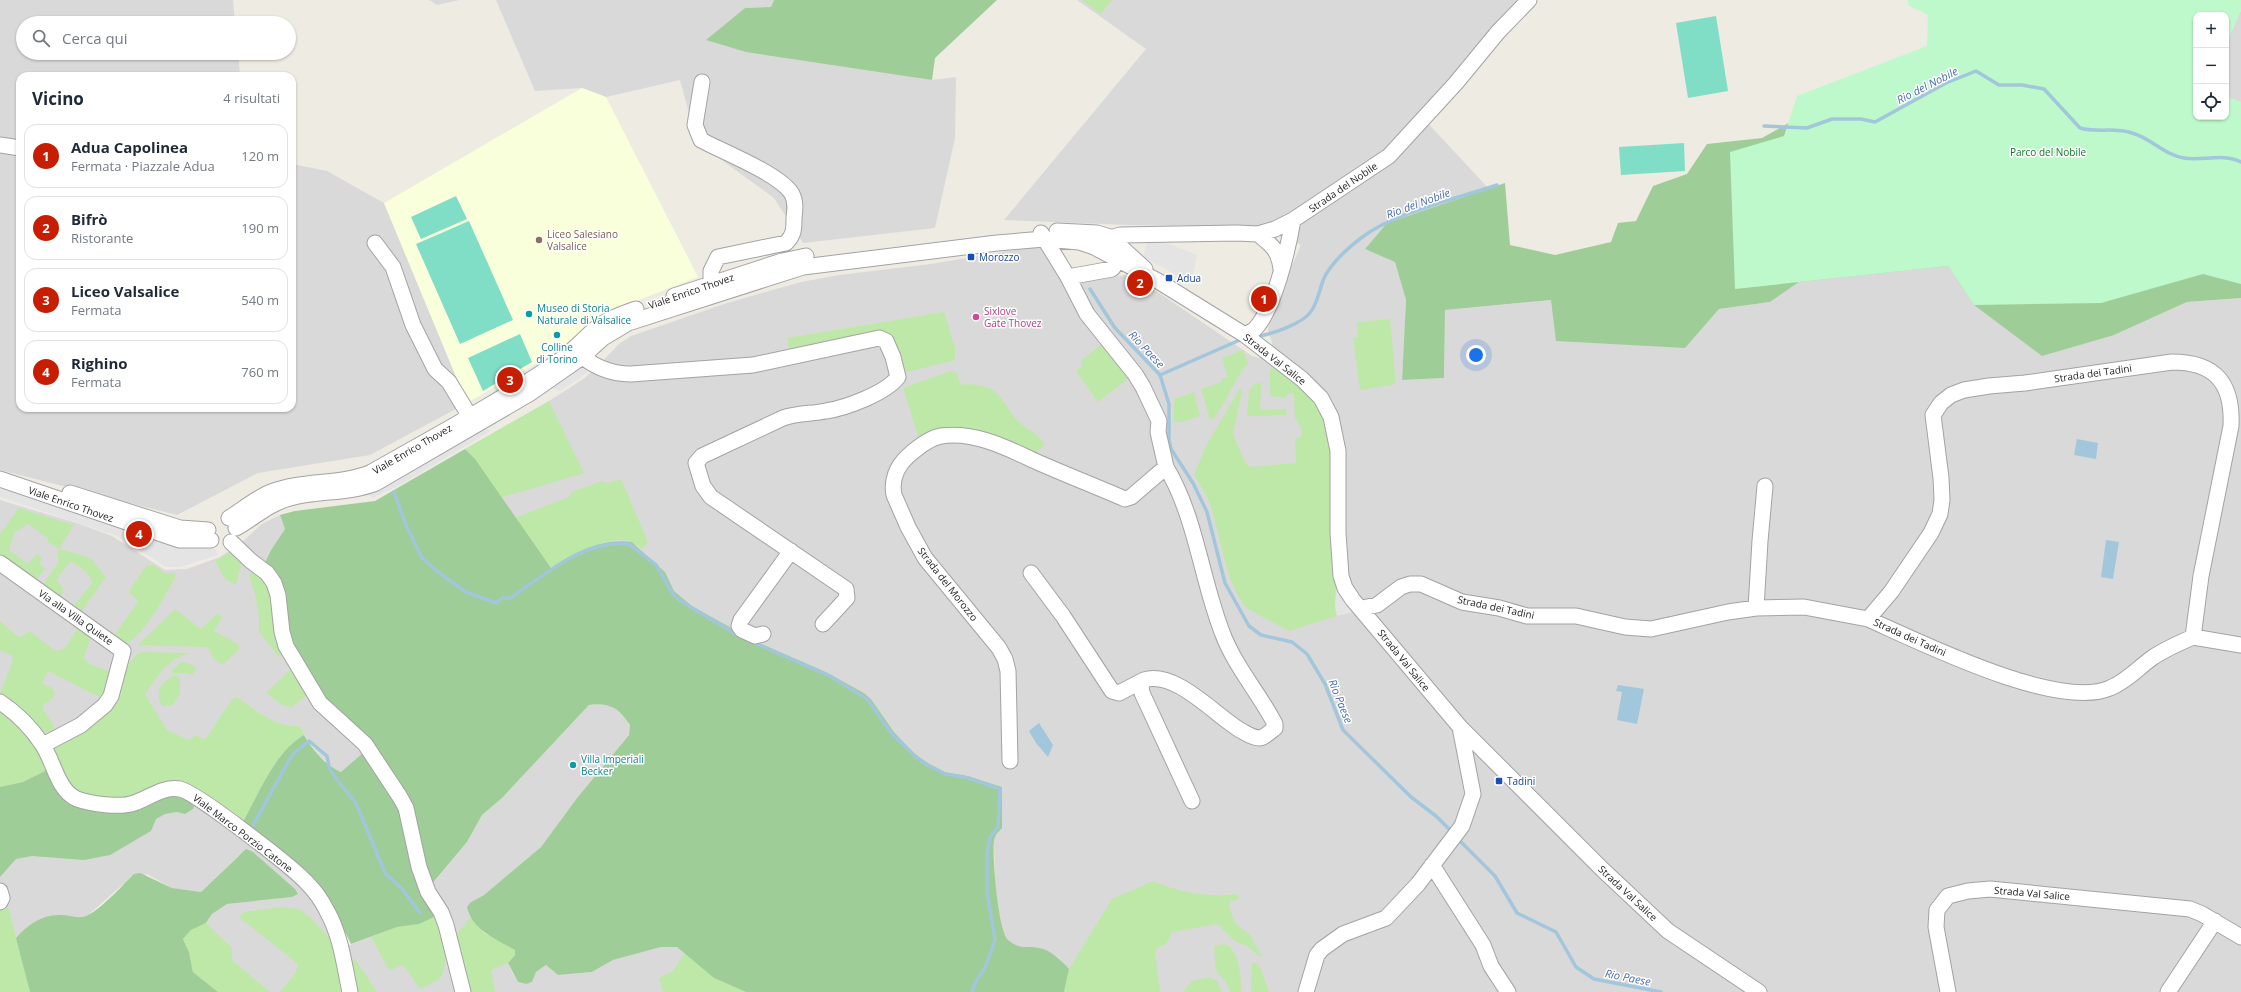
<!DOCTYPE html>
<html lang="it">
<meta charset="utf-8">
<style>
body{margin:0;font-family:"Open Sans",sans-serif;background:#f6f6f7;color:#1f2937}
.controls{position:absolute;right:12px;top:12px;display:grid;overflow:hidden;border-radius:8px;box-shadow:0 1px 3px #0004}
.controls button{width:36px;height:36px;display:grid;place-items:center;padding:0;border:0;border-bottom:1px solid #e0e1e3;background:#fff;color:#1f2937;font:20px sans-serif}
.you{position:absolute;left:1476px;top:355px;width:14px;height:14px;margin:-10px;border:3px solid #fff;border-radius:50%;background:#1a73e8;box-shadow:0 0 0 6px #1a73e833}
.badge{display:grid;place-items:center;width:26px;height:26px;border-radius:50%;background:#c71e02;color:#fff;font-size:13px;font-weight:700}
.pin{position:absolute;translate:-50% -50%;border:2px solid #fff;box-shadow:0 1px 4px #0006}
.list{margin:0;padding:0;list-style:none}
h2{display:flex;justify-content:space-between;align-items:center;height:52px;margin:0;padding:0 16px;font-size:17px}
h2 small{font-size:13px;font-weight:400;color:#747a83}
.list li{display:grid;grid-template-columns:26px 1fr auto;gap:12px;align-items:center;box-sizing:border-box;height:64px;margin:0 8px 8px;padding:0 8px;border:1px solid #e0e1e3;border-radius:12px}
.list b{display:block;font-size:15px;white-space:nowrap}
.list p{margin:0;font-size:13px;white-space:nowrap;color:#747a83}
.list em{font-size:13px;font-style:normal;color:#747a83}
.icon{flex:none;width:22px;height:22px;fill:none;stroke:currentColor;stroke-width:2;stroke-linecap:round;stroke-linejoin:round}
.map{position:relative;flex:none;width:2241px;height:992px;overflow:hidden}
.search{position:absolute;background:#fff;box-shadow:0 1px 3px #0004;left:16px;top:16px;width:280px;height:44px;display:flex;align-items:center;gap:10px;box-sizing:border-box;padding:0 14px;border-radius:22px;color:#747a83;font-size:15px}
.panel{position:absolute;background:#fff;box-shadow:0 1px 3px #0004;left:16px;top:72px;width:280px;height:340px;border-radius:12px}
.map>svg:first-child{display:block}
.residential{fill:#dad9d9}
.education{fill:#f9ffda}
.grass{fill:#bee8a7}
.forest{fill:#9fcd97}
.park{fill:#bef9cb}
.pitch{fill:#80ddc6}
.parking{fill:#e4e4e4}
.water{fill:#a2c6db}
.lines{fill:none;stroke-linecap:round;stroke-linejoin:round}
.stream{stroke:#a2c6db;stroke-width:3.5}
.minor-casing{stroke:#a3a3a3;stroke-width:17}
.minor{stroke:#fff;stroke-width:15}
.education-dot{fill:#8d6e63;stroke:#fff;stroke-width:1.5}
.transit-dot{fill:#1a4fb4;stroke:#fff;stroke-width:1.5}
.culture-dot{fill:#0f9aa8;stroke:#fff;stroke-width:1.5}
.hotel-dot{fill:#d1479c;stroke:#fff;stroke-width:1.5}
.labels{text-anchor:middle;dominant-baseline:central;stroke-width:3;stroke-linejoin:round;paint-order:stroke}
.park-label{font-size:10px;fill:#0c7824;stroke:#fff}
.street-label{font-size:10px;fill:#1c1c1c;stroke:#fff}
.education-label{font-size:10px;fill:#785e54;stroke:#fff;text-anchor:start}
.transit-label{font-size:10px;fill:#164399;stroke:#fff;text-anchor:start}
.culture-label{font-size:10px;fill:#0d838f;stroke:#fff;text-anchor:start}
.hotel-label{font-size:10px;fill:#b23c85;stroke:#fff;text-anchor:start}
.water-label{font-size:11px;font-style:italic;fill:#4a6daa;stroke:#fff}
</style>
<div class="map">
<svg width="2241" height="992" viewBox="0 0 2241 992">
<rect width="100%" height="100%" fill="#eeebe2"/>
<path class="residential" d="M0,0H233L235,23H23V53H238L240,76H20V408H292V164L327,171L384,203L467,403L370,455L258,473L177,515L0,470Z
M429,0H459L437,5Z
M496,0H774L771,7L745,8L707,40L932,80L956,77L955,138L935,228L803,243L774,198L697,142L680,80L606,97L582,88L535,91Z
M1077,0H1526L1423,118L1490,190L1387,223L1365,249L1395,261L1406,300L1402,380L1444,378L1445,310L1551,300L1684,348L1719,309L1770,302L1799,282L1948,266L1974,305L2114,335L2187,302L2241,298V992H1064L1069,969L1058,957L1040,948H1021L1006,939L1001,926L995,884L994,842L1002,787L968,776L945,772L928,763L915,754L894,732L871,699L864,693L826,672L755,641L692,606L674,591L665,572L636,545L551,568L465,449L549,401L582,380L594,370L619,344L631,336L727,303L801,282L839,275L931,264L1044,245L1073,284L1131,274L1252,356L1259,358L1271,348L1272,343L1268,330L1270,316L1301,245L1260,227L1128,225L1004,220L1146,49Z
M2241,10V102L2226,97V44Z
M0,500L77,523L112,536L165,570L187,569L220,557L242,542L262,524L280,515L285,529L271,550L262,571L365,751L341,772L335,770L319,755L305,736L293,878L309,893L322,911L339,949L397,927L467,842L482,815L502,798L589,705H611L624,716L630,725L629,735L577,798L541,847L484,895L471,902L468,913L484,933L505,944L508,963L513,974L518,982L525,984L532,982L536,972L546,965L558,975L592,972L613,960L661,947H677L685,952L714,978L746,992H218L189,952L212,914L227,904L292,897L298,894L238,856L201,892L172,888L147,874L121,886L88,915L73,919L62,915L16,938L30,992H0Z"/>
<path class="education" d="M582,88L606,97L698,277L605,313L559,350L467,403L384,203Z"/>
<path class="grass" d="M1082,0H1112L1101,14Z
M944,312L955,348V360L903,373L892,340L790,351L787,338Z
M1390,319L1396,384L1360,390L1353,338L1358,337L1357,322Z
M1103,343L1130,377L1098,402L1076,371L1082,366L1081,361Z
M1243,350L1248,363C1233,380 1228,401 1213,419H1210L1201,389L1222,382L1221,379L1228,377L1222,358Z
M1274,366C1291,379 1309,393 1319,411C1339,445 1335,530 1337,571C1337,586 1332,603 1337,616L1289,631L1248,609C1226,588 1221,536 1211,508C1208,496 1200,485 1194,475L1206,446L1240,388L1242,391L1233,434L1246,464L1251,467L1296,463L1295,440L1301,436L1302,429L1295,418L1294,394L1289,393L1285,398L1270,396V371Z
M950,371L956,372L961,385C968,383 982,385 989,388C1003,394 1009,414 1020,423C1027,430 1044,436 1044,446L1032,455L999,441L920,442L903,388Z
M1259,383L1261,384L1260,408L1262,410L1286,409L1287,415L1247,416L1249,391L1254,384Z
M1194,392L1200,416L1183,422H1174V399Z
M549,401L584,473L500,498L475,460L465,449Z
M621,479L648,542L642,549C639,547 635,543 632,542C611,533 568,557 551,568L515,518L569,497L572,492L602,481L608,483Z
M19,508L74,525L59,549L48,542V538L28,524L14,533L9,550L28,564L37,554L42,558L39,563L45,569L37,579L0,554V534Z
M60,549L91,558L105,576V578L82,611L74,605L92,583C90,572 81,568 72,562H70L56,580L63,588L62,596L60,597L43,585L59,561L57,553Z
M230,552L242,561L236,584H233L225,579L215,561Z
M153,565L165,573H174L176,576C169,589 140,643 125,643L115,634L138,602L129,591L146,566Z
M256,570L268,582L283,656L279,657L259,632V616L255,594L249,575Z
M175,609L201,629L218,613L222,617L214,631L238,644L240,649L222,665L213,658L207,647L138,645Z
M0,621L17,636L21,637L30,631L55,651L64,649L78,628L81,627L91,637L84,657C90,668 101,666 110,672L103,694L100,697L97,696L48,671L42,683L52,688L55,693L52,699L44,704L43,709L54,726V731L43,733L26,712L0,694L13,659L12,656L0,650Z
M141,652L192,653L176,658L163,669L145,694L167,730L188,740L197,735L203,739L207,737L232,699L237,697C254,709 278,729 300,726L304,735C275,752 259,793 243,822L214,801H123L86,795L69,783L52,747L68,738L136,655Z
M181,662H185L196,667V670L192,675L187,673H172V670Z
M291,669L308,691L306,696L292,707L282,705L266,693Z
M175,675L180,678V693L173,705L162,706C154,691 161,682 175,675Z
M0,707L23,726L47,770L23,782L0,787Z
M1153,881C1182,893 1204,897 1236,894L1239,896L1237,900L1230,901L1229,906L1235,923L1250,935L1262,956L1260,957L1247,946L1236,942L1217,924L1172,932L1166,944L1157,948L1155,954L1160,992H1064L1069,969L1112,899Z
M7,907L9,909L30,992H0V910Z
M280,907L299,909L310,917L332,941L344,992H280L296,972L298,964L239,917L244,912Z
M438,915L447,947L444,968L442,975L438,980L420,989L404,966L400,965L392,970H389L371,937L397,927L419,924Z
M471,917L484,933L515,950V955L508,963L491,970L495,992H466L457,934Z
M206,923L232,948V960L270,992H218L193,972L189,952L183,939L191,930Z
M1226,944C1240,952 1241,978 1241,992H1230L1226,982L1216,971L1214,946Z
M685,952L714,978L746,992H663L659,978L673,971Z
M354,959L357,962L377,992H357L351,962Z
M1252,963H1257L1261,969L1269,992H1251Z
M1210,977L1217,981L1222,992H1183L1192,981Z"/>
<path class="forest" d="M774,0H997L935,58L932,80L746,52L706,40L745,8L771,7Z
M1819,106L2196,117L2241,152V298L2187,302L2114,335L2042,356L1974,305L1948,266L1799,282L1770,302L1719,309L1685,348L1556,341L1551,300L1445,310L1444,378L1402,380L1406,300L1395,262L1365,249L1387,223L1505,183L1510,245L1555,255L1611,242L1618,223L1636,221L1653,186L1687,174L1707,144L1762,138Z
M465,449L475,459L551,568C575,552 602,538 632,542L665,572L674,591L692,606L755,641L826,672L864,693L871,699L894,732L915,754L928,763L945,772L968,776L1002,787V828C998,832 995,835 994,841C992,856 998,931 1008,940C1023,951 1024,945 1039,948C1051,950 1061,960 1069,969L1064,992H746L714,978L677,947H661L613,960L592,972L558,975L546,965L536,972L532,982L526,984L518,982L508,963L515,955V950C497,940 471,929 467,907L471,902L484,895L541,847L577,798L629,735L630,725C618,707 610,703 589,705L502,798L482,815L467,842L431,885L438,915L419,924L397,927L351,944L333,907L243,822C259,793 275,752 304,735C312,749 326,766 341,772L365,751L334,713L292,652L264,565L271,550L285,529L280,515L295,511L375,501Z
M47,770C53,784 57,798 73,804L170,795L178,796L195,804L193,809L185,814L177,812L165,814L156,819L151,831L110,855L84,860L32,856L16,859L0,877V787L23,782Z
M246,849L253,852L295,889L298,894L292,897L227,904L212,914L206,923L191,930L183,939L189,952L193,972L218,992H30L16,938C27,925 43,914 61,915C71,915 77,920 88,915C100,910 123,885 134,874L140,873L172,888L201,892Z"/>
<path class="park" d="M1908,0H2241V10L2226,44V15H2196V117H2226V97L2241,102V284L2203,274L2101,303L1974,305L1948,266L1735,289L1730,152L1784,136L1797,96L1927,46L1928,15L1908,5Z"/>
<path class="pitch" d="M1716,16L1728,91L1688,98L1676,23Z
M1684,143L1685,171L1621,175L1619,147Z
M456,196L467,219L421,239L411,217Z
M469,221L513,320L460,344L416,244Z
M520,334L532,362L483,391L468,358Z"/>
<path class="parking" d="M1148,241L1170,244L1197,255L1191,283L1143,257Z
M580,367L590,371L560,391L550,387Z
M482,427L491,431L402,484L373,498L365,492Z
M0,484L209,546L215,549L218,555L180,567H166L117,536L0,497Z
M1337,578L1358,611L1337,616L1335,606Z"/>
<path class="water" d="M2077,439L2098,443L2096,459L2074,455Z
M2106,540L2119,542L2113,579L2101,577Z
M1618,685L1644,689L1637,724L1617,720L1622,692L1616,691Z
M1039,723L1053,745L1048,757L1036,743L1029,731Z"/>
<g class="lines">
<path class="stream" d="M1764,126L1807,128L1832,119H1861L1875,122L1946,83L1976,71L1999,85H2022L2044,89L2080,128C2096,133 2115,127 2132,133C2151,138 2164,155 2184,158C2203,161 2223,153 2241,162
M1090,289L1115,328L1160,375L1169,404V440L1171,449L1193,483L1207,512L1225,583L1249,626L1261,635L1292,642L1307,654L1325,684L1343,730L1411,797L1436,816L1452,832
M1256,337C1271,334 1304,324 1312,310C1318,301 1320,288 1324,278C1331,264 1348,248 1361,238C1395,212 1456,199 1497,185
M1160,375L1242,339
M394,492L406,525L422,558L442,575L466,592L496,603L502,598H510C545,575 584,539 629,544L656,565L673,594L679,600L739,636
M752,642L830,676L867,699L892,734L915,756L927,765L945,774L968,778L1000,789L998,827L990,837L987,853V892L995,940L985,968L976,981L972,992
M252,827L292,755L309,741L327,756L329,767L334,776L356,803L385,873L403,890L420,913
M1457,838L1495,876L1517,913L1556,932L1576,967L1594,979L1661,992"/>
<g class="minor-casing">
<path id="minor" d="M702,82L695,125L701,140C723,152 780,174 792,194C796,202 795,210 794,218C794,229 794,235 786,243L718,257L711,271V292
M0,145L20,148
M1057,231L1097,233L1110,237L1145,269
M1258,234C1272,245 1279,251 1281,269
M1107,239L1120,235L1237,233L1258,234L1275,229L1293,220L1389,156L1456,83L1498,32L1529,0
M375,243L393,267L413,325L435,369L449,382L475,425
M1068,277L1112,269L1119,260
M674,296L782,261L806,256
M1245,335C1248,333 1253,331 1255,329C1275,307 1288,249 1293,220
M575,350C591,366 609,374 631,374L753,365L879,338L886,341L893,357L898,377C886,393 846,408 826,411C811,414 797,413 783,418L702,456L696,463L703,486L711,497L846,589L847,598L823,624
M1166,467C1196,517 1201,578 1222,632C1234,665 1259,693 1275,724V728C1271,731 1265,737 1260,738C1252,738 1246,733 1240,730C1214,714 1175,670 1144,680L1141,686L1142,693L1192,801
M0,479L179,540H211
M70,493L180,528L208,530
M229,518C242,510 256,498 271,492C302,480 339,485 370,473C433,437 497,403 556,363C571,353 582,340 595,329C607,319 622,314 636,309
M236,528C254,518 270,503 290,498C319,490 348,494 376,483L529,394L582,357L603,338L628,323L803,267L997,243L1044,239L1079,242L1094,247L1158,281L1245,335L1302,379L1321,398L1331,417L1338,451V533L1341,576L1345,588L1353,600L1460,727L1603,870L1668,931L1759,992
M231,542L251,561L267,573L274,583L278,595L282,632L286,646L320,703L365,744L400,797L406,808L419,867L428,892L441,912L446,925L463,992
M0,563L123,651L111,696L105,705L81,725L43,745
M1031,573L1063,616L1112,691L1119,693L1144,680
M1362,608L1377,605L1401,587L1410,584H1421L1462,602L1499,608L1527,616H1576L1625,627L1651,629L1728,612L1756,608L1804,607L1868,619L1891,592L1931,533L1940,514L1942,500L1941,478L1933,415L1941,403L1951,395L1964,390L1989,386L2025,383L2172,362C2215,362 2233,383 2231,426L2201,576L2193,637L2241,645
M1756,608L1760,541L1765,486
M1868,619C1920,642 2058,711 2110,688C2127,681 2138,668 2152,658C2165,649 2179,643 2193,637
M763,634L755,636L742,630L739,626L741,620L791,551
M0,702C18,714 30,726 42,744C54,761 57,790 77,799C91,804 121,808 134,803C149,798 163,786 180,789C196,792 294,868 308,884C316,892 322,901 327,911C341,936 344,964 350,992
M1010,761L1008,671L1005,659L999,648L925,558L908,527L894,495C891,480 897,466 908,456C917,448 929,438 941,436C974,431 1007,448 1035,461C1064,474 1095,486 1125,499L1131,497L1166,467L1158,432L1159,421L1143,387L1135,374L1087,314L1068,277L1041,233
M1432,865L1483,945L1491,966L1508,992
M0,891L2,898L0,902
M1306,992L1317,955L1322,949L1343,934L1386,918L1418,884L1462,826L1473,794L1460,727
M1948,992L1936,927L1937,910L1948,896L1968,891L1990,889L2190,909L2202,914L2241,937
M2168,992L2215,921"/>
</g>
<use href="#minor" class="minor"/>
</g>
<circle class="education-dot" cx="539" cy="240" r="4"/>
<g class="transit-dot">
<rect x="967" y="253" width="8" height="8" rx="2"/>
<rect x="1165" y="274" width="8" height="8" rx="2"/>
<rect x="1495" y="777" width="8" height="8" rx="2"/>
</g>
<g class="culture-dot">
<circle cx="529" cy="314" r="4"/>
<circle cx="557" cy="335" r="4"/>
<circle cx="573" cy="765" r="4"/>
</g>
<circle class="hotel-dot" cx="976" cy="317" r="4"/>
<g class="labels">
<g class="park-label">
<text x="2048" y="152">Parco del Nobile</text>
</g>
<g class="street-label">
<text transform="translate(1343 187) rotate(-34)">Strada del Nobile</text>
<text transform="translate(691 291) rotate(-19)">Viale Enrico Thovez</text>
<text transform="translate(1275 359) rotate(38)">Strada Val Salice</text>
<text transform="translate(2093 373) rotate(-8)">Strada dei Tadini</text>
<text transform="translate(412 449) rotate(-30)">Viale Enrico Thovez</text>
<text transform="translate(71 504) rotate(19)">Viale Enrico Thovez</text>
<text transform="translate(948 584) rotate(52)">Strada del Morozzo</text>
<text transform="translate(1496 607) rotate(12)">Strada dei Tadini</text>
<text transform="translate(76 617) rotate(35)">Via alla Villa Quiete</text>
<text transform="translate(1910 637) rotate(24)">Strada dei Tadini</text>
<text transform="translate(1404 660) rotate(51)">Strada Val Salice</text>
<text transform="translate(243 833) rotate(37)">Viale Marco Porzio Catone</text>
<text transform="translate(1628 893) rotate(43)">Strada Val Salice</text>
<text transform="translate(2032 893) rotate(5)">Strada Val Salice</text>
</g>
<g class="education-label">
<text x="547" y="234">Liceo Salesiano<tspan x="547" dy="12">Valsalice</tspan></text>
</g>
<g class="transit-label">
<text x="979" y="257">Morozzo</text>
<text x="1177" y="278">Adua</text>
<text x="1507" y="781">Tadini</text>
</g>
<g class="culture-label">
<text x="537" y="308">Museo di Storia<tspan x="537" dy="12">Naturale di Valsalice</tspan></text>
<text x="557" y="347" text-anchor="middle">Colline<tspan x="557" dy="12">di Torino</tspan></text>
<text x="581" y="759">Villa Imperiali<tspan x="581" dy="12">Becker</tspan></text>
</g>
<g class="hotel-label">
<text x="984" y="311">Sixlove<tspan x="984" dy="12">Gate Thovez</tspan></text>
</g>
<g class="water-label">
<text transform="translate(1927 85) rotate(-27)">Rio del Nobile</text>
<text transform="translate(1418 203) rotate(-20)">Rio del Nobile</text>
<text transform="translate(1147 349) rotate(47)">Rio Paese</text>
<text transform="translate(1341 701) rotate(68)">Rio Paese</text>
<text transform="translate(1628 977) rotate(11)">Rio Paese</text>
</g>
</g>
</svg>
<div class="controls">
<button>+</button>
<button>−</button>
<button><svg class="icon" aria-label="locate" viewBox="0 0 24 24"><circle cx="12" cy="12" r="6"/><path d="M12 2v4M12 18v4M2 12h4M18 12h4"/></svg></button>
</div>
<div class="you"></div>
<div class="pin badge" style="left:1264px;top:299px">1</div>
<div class="pin badge" style="left:1140px;top:283px">2</div>
<div class="pin badge" style="left:510px;top:380px">3</div>
<div class="pin badge" style="left:139px;top:534px">4</div>
<div class="search"><svg class="icon" aria-label="search" viewBox="0 0 24 24"><circle cx="10" cy="10" r="6"/><path d="M15 15l6 6"/></svg>Cerca qui</div>
<section class="panel">
<h2>Vicino<small>4 risultati</small></h2>
<ul class="list">
<li><span class="badge">1</span><div><b>Adua Capolinea</b><p>Fermata · Piazzale Adua</p></div><em>120 m</em></li>
<li><span class="badge">2</span><div><b>Bifrò</b><p>Ristorante</p></div><em>190 m</em></li>
<li><span class="badge">3</span><div><b>Liceo Valsalice</b><p>Fermata</p></div><em>540 m</em></li>
<li><span class="badge">4</span><div><b>Righino</b><p>Fermata</p></div><em>760 m</em></li>
</ul>
</section>
</div>
